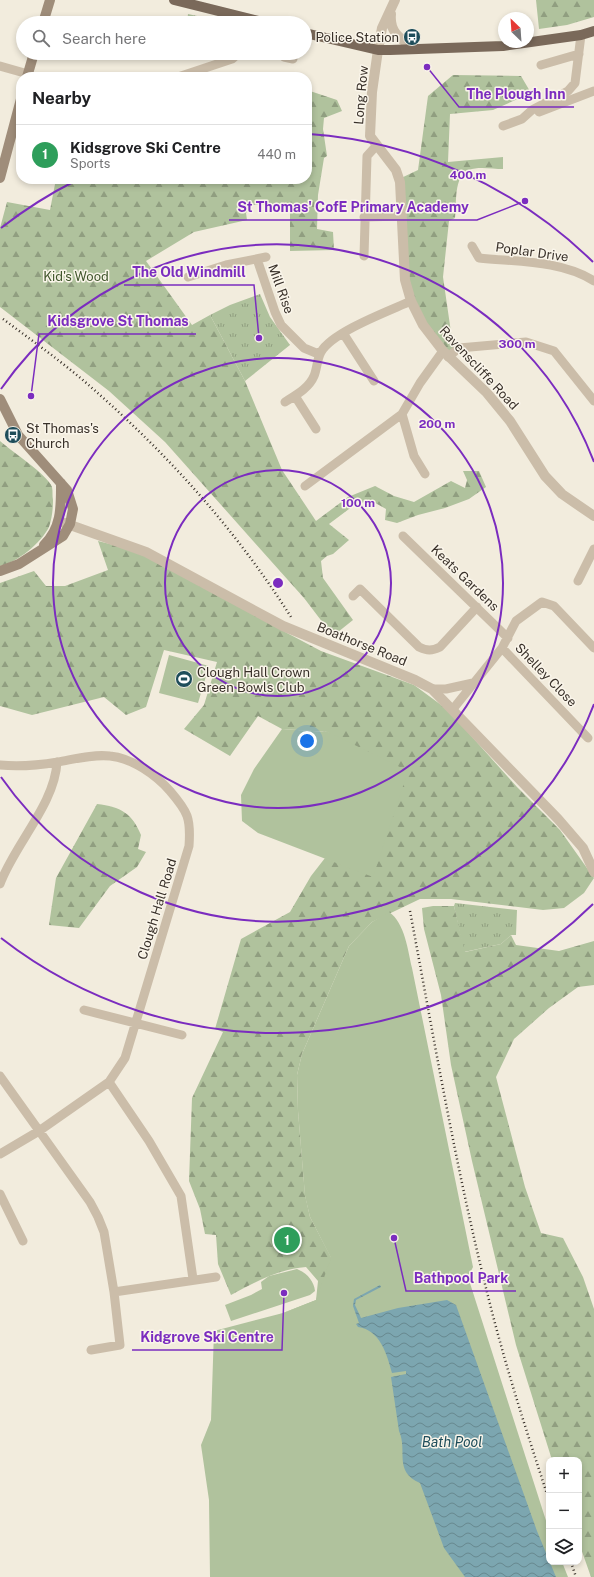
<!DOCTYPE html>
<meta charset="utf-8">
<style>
body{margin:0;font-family:"Public Sans",sans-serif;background:#f2f2f2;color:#202124}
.controls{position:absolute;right:12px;bottom:12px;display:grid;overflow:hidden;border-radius:8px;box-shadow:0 2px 6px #0003}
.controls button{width:36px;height:36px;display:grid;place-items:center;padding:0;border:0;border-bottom:1px solid #e0e0e0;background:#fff;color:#202124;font:20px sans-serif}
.compass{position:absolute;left:498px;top:12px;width:36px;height:36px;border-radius:50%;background:#fff;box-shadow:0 2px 6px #0003;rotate:335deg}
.you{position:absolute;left:307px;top:741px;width:14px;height:14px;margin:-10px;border:3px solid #fff;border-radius:50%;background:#1a73e8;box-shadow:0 0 0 6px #1a73e833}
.badge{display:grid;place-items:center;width:26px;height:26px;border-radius:50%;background:#0f766e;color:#fff;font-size:13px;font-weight:700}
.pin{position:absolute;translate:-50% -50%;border:2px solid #fff;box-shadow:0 1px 4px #0006}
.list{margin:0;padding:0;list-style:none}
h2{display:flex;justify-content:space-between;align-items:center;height:52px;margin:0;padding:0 16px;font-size:17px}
h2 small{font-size:13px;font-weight:400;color:#757577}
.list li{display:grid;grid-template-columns:26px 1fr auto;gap:12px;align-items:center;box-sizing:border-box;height:60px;padding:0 16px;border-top:1px solid #e0e0e0}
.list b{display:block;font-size:15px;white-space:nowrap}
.list p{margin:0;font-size:13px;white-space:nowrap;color:#757577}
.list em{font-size:13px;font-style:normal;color:#757577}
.icon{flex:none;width:22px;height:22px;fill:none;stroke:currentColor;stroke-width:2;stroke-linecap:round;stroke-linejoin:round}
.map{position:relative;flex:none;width:594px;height:1577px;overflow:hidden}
.search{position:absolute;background:#fff;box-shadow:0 2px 6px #0003;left:16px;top:16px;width:296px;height:44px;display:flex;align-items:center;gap:10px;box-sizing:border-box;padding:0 14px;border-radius:22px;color:#757577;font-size:15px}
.panel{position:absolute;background:#fff;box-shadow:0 2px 6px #0003;left:16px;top:72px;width:296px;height:112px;border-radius:16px}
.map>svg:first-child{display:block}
.grass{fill:url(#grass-tufts)}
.forest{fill:url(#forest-firs)}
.park{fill:#b0c29d}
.garden{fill:url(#garden-furrows)}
.water{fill:url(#water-waves)}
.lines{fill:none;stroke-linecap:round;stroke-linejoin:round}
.minor{stroke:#cbbda9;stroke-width:9}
.tertiary{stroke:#cbbda9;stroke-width:10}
.secondary{stroke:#9f8d7a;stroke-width:10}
.primary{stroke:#7a695a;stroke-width:10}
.rail{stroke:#383029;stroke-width:2.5;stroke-dasharray:1 3;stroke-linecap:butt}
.ring{fill:none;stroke:#7b2cbf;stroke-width:2}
.labels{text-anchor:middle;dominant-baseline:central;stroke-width:3;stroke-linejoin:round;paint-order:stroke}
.poi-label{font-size:13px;fill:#383029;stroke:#faf5ea;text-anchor:start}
.street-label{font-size:13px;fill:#383029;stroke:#faf5ea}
.park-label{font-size:13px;fill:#40562c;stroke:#faf5ea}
.water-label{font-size:14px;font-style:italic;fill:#1e4d5a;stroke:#faf5ea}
.centre{fill:#7b2cbf;stroke:#faf5ea;stroke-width:2}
.ring-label{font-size:12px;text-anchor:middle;font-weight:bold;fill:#7b2cbf;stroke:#faf5ea;stroke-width:3;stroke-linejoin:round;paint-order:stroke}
.leader{fill:none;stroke:#7b2cbf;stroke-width:1.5}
.callout-dot{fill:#7b2cbf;stroke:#faf5ea;stroke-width:1.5}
.callout-label{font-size:14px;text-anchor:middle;font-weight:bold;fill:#7b2cbf;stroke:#faf5ea;stroke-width:3;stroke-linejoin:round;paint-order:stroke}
</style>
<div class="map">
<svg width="594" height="1577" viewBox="0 0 594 1577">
<defs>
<pattern id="grass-tufts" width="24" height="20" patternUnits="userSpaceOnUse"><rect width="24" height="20" fill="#b0c29d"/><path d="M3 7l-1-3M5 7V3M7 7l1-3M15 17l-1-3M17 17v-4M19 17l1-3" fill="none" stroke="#909e80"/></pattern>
<pattern id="forest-firs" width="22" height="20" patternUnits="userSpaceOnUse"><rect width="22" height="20" fill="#b0c29d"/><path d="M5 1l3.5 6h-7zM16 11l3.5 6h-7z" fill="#909e80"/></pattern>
<pattern id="garden-furrows" width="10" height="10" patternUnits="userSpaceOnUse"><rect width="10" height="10" fill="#b0c29d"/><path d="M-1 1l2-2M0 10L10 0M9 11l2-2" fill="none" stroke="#909e80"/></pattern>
<pattern id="water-waves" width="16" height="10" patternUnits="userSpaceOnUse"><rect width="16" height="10" fill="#7ca6b0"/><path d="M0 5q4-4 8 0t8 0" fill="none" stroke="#67888f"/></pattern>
</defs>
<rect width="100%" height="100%" fill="#f2ecdd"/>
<path class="grass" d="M260,294L270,317L290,345L245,381L210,315L230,305Z
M455,903L517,910L516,935H511L501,944L464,952L454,906Z"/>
<path class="forest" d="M536,0H594V17L567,25L539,29Z
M453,75L521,76L531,93L493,110L450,114L448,162L503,157V169C493,169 478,166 469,170C453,176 457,204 455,218L449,221L443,277L454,353L448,357L411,301L399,179L418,170L428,96Z
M307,90L337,100L342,111L324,118L323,129L327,156L324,158L318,195L317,229L333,232L334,250L290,251V204L252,205L246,213L247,220L194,232L146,261L192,325L210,315L245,381L282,470L316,521L348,497L375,486L394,496L414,502L451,481L465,488L467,480L463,471H479L486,487L469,499L445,508L418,515L397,523L385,520L386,509L370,500L353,506L329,524L349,540L333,554L327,556L321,561L323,578L353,620L333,636L304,598L165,442L109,391L0,307V228L7,202L50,210L56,179H307Z
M0,441C11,451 48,475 52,487C53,491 52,496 53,500C53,509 52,518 49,527C41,543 18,562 0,566Z
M98,541L134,550L233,601L287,633L321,651L414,685L448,710L517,787L560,830L594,878L584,893L564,908L543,910L451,899H420L372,922L349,946L302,1054L297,1075L298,1111L305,1195L310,1217L348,1290L278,1315L316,1300L318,1281L306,1267C279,1269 255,1282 231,1295L218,1264L216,1235L205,1234L200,1209L189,1181L192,1098L223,1032L215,1029L241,939L290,912L311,876L325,858L373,876L328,732L282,729L258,716L230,756L184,729L204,705L217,662L164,650L146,707L126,715L104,697L32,715L0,706V583L34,571L46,586H65L108,570Z
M97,804C121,807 132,813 141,835L138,849L146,852L137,867L110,886L79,928L49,925L56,878Z
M433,906H454L465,952L501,944L511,935L516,945L559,951L594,941V985L578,987L549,1008L514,1039L496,1077L525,1187L541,1233L563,1238L583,1277L594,1309V1577H591L579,1543V1460H552L516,1345L472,1161L451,1065L441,995L424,929L422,908Z"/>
<path class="park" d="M169,655L209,666L198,703L159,693Z
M282,729L328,732L408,771L373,877L258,833L242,821L241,795L254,769Z
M389,912C405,923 408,951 412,968L473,1267L468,1277L549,1530V1562H562L568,1577H210L209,1500L201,1445L211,1420L214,1331L283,1313L316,1300L331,1258L310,1217L305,1196L298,1111L297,1075L302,1054L349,946L372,922Z
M297,1269C307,1273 314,1281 315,1291L310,1295L231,1321L225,1305L251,1295L262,1289L261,1282L269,1276Z"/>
<path class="garden" d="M188,14L229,23H187Z"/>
<path class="water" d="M380,1285L381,1287L356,1300L355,1305L361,1318L398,1308L447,1300L456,1305L537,1531L556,1577H465L444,1548L420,1483C393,1471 408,1451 399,1431L391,1377L406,1374V1371L392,1373C387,1354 380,1330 358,1327L356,1324L359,1323L353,1306L354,1299Z"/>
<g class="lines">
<path class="minor" d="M281,53L284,57L293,59
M541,65L579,54
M0,66L28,74
M178,77L232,59L239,53
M539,112L594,91
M503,126L522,119L532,110L568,91L575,83L581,35
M364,217L402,216
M472,246L479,258C516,262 561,260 594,281
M364,256L367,156L377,145
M257,259L275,312L281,325L304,348L316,353L321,352
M188,277L226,265L266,257
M343,333L374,381
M448,357L459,348L526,342L554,351L594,401
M295,396L316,429
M285,402C296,395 309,388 314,376C317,369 317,359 321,352C332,332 389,311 411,301
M402,414L414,456L425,474
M305,486L402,414L420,383L443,351
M403,536L508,638
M578,581L594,549
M353,596L360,589L419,647C427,651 432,651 440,647L477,607
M502,648L588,738
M432,689H446L473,683
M453,709L502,648L516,621L542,602L554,606L594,648
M0,765C18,767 40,765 58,762C75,759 93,754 110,756C132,758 156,775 170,791C188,812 191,818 189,846L125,1058L109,1082L39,1131L0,1154
M0,884C14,845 55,804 57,762
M84,1010L182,1035
M0,1076L90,1202L98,1217L104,1232L114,1292L120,1345L91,1350
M109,1082L149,1141L181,1196L193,1279
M0,1194L23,1241
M114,1292L216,1277"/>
<path class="tertiary" d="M395,0L382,28L378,50L372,92L370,136L396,170L400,182L405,280L411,301L423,325L443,351L487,393L510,421L545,476L562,494L594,516
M391,14C389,33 401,39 415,49
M59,521L146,552L283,626L415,680L432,689L558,819L583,848L594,872"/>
<path class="secondary" d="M43,23L50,0
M27,77L34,53
M0,178L21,99
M0,399L18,435L67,490L73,509L70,524L63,536L19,564L0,571
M44,545C62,527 61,506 61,483"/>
<path class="primary" d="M174,0L267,23
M305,33L378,50H390L503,46L581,35L594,31"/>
<path class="rail" d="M3,319C30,339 58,359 84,381C165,451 234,527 291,617
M410,911C434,1039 456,1169 488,1296C505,1365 527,1433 549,1500
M571,1562L576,1577"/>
</g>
<g class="ring">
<circle cx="278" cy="583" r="113"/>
<circle cx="278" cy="583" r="225"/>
<path d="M594 704A338 338 0 0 1 1 777M1 389A338 338 0 0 1 594 462"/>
<path d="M593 904A450 450 0 0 1 1 938M1 228A450 450 0 0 1 77 180M309 134A450 450 0 0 1 593 262"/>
</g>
<defs>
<g id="bus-disc" transform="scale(0.9)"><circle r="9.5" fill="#1e4d5a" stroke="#faf5ea"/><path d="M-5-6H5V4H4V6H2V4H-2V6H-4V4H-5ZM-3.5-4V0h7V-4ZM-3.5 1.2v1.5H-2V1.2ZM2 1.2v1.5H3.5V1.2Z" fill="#fff"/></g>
<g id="stadium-disc" transform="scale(0.9)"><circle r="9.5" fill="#1e4d5a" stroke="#faf5ea"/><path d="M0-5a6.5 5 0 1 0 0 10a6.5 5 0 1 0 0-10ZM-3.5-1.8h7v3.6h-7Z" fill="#fff"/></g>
</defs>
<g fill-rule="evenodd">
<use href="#bus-disc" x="412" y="37"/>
<use href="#bus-disc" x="13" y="435"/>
<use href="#stadium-disc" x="184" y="679"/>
</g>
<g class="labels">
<g class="poi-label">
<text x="399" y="37" text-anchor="end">Police Station</text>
<text x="26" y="428">St Thomas's<tspan x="26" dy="15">Church</tspan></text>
<text x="197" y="672">Clough Hall Crown<tspan x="197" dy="15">Green Bowls Club</tspan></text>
</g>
<g class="street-label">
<text transform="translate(361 95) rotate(-85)">Long Row</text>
<text transform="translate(532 252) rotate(8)">Poplar Drive</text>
<text transform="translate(281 289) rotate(70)">Mill Rise</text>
<text transform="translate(479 368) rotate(47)">Ravenscliffe Road</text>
<text transform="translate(465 578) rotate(44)">Keats Gardens</text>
<text transform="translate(362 644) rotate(22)">Boathorse Road</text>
<text transform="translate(546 675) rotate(46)">Shelley Close</text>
<text transform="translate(157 909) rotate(-73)">Clough Hall Road</text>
</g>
<g class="park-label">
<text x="76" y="276">Kid's Wood</text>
</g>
<g class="water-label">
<text x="452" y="1442">Bath Pool</text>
</g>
</g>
<circle cx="278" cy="583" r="6" class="centre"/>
<g class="ring-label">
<text x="468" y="179">400 m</text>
<text x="517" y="348">300 m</text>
<text x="437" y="428">200 m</text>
<text x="358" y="507">100 m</text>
</g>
<path class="leader" d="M427 67L459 107H574M525 201L477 220H229M259 338L254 285H124M31 396L39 334H196M394 1238L406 1291H516M284 1293L282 1350H132"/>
<g class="callout-dot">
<circle cx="427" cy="67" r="4"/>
<circle cx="525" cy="201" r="4"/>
<circle cx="259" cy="338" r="4"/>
<circle cx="31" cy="396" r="4"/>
<circle cx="394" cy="1238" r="4"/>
<circle cx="284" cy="1293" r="4"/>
</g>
<g class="callout-label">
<text x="516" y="99">The Plough Inn</text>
<text x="353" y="212">St Thomas' CofE Primary Academy</text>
<text x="189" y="277">The Old Windmill</text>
<text x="118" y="326">Kidsgrove St Thomas</text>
<text x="461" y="1283">Bathpool Park</text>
<text x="207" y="1342">Kidgrove Ski Centre</text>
</g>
</svg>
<div class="controls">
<button>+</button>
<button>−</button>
<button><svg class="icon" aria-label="layers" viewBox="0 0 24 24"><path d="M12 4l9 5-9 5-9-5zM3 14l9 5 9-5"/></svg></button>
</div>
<svg class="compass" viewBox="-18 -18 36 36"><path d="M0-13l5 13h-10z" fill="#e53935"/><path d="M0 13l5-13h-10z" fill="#757577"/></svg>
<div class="you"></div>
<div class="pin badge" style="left:287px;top:1240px;background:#2e9e5b">1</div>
<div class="search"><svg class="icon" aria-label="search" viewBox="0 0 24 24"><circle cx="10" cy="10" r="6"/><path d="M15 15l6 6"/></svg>Search here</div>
<section class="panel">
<h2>Nearby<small></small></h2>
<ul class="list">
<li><span class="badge" style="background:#2e9e5b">1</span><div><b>Kidsgrove Ski Centre</b><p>Sports</p></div><em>440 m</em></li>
</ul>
</section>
</div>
